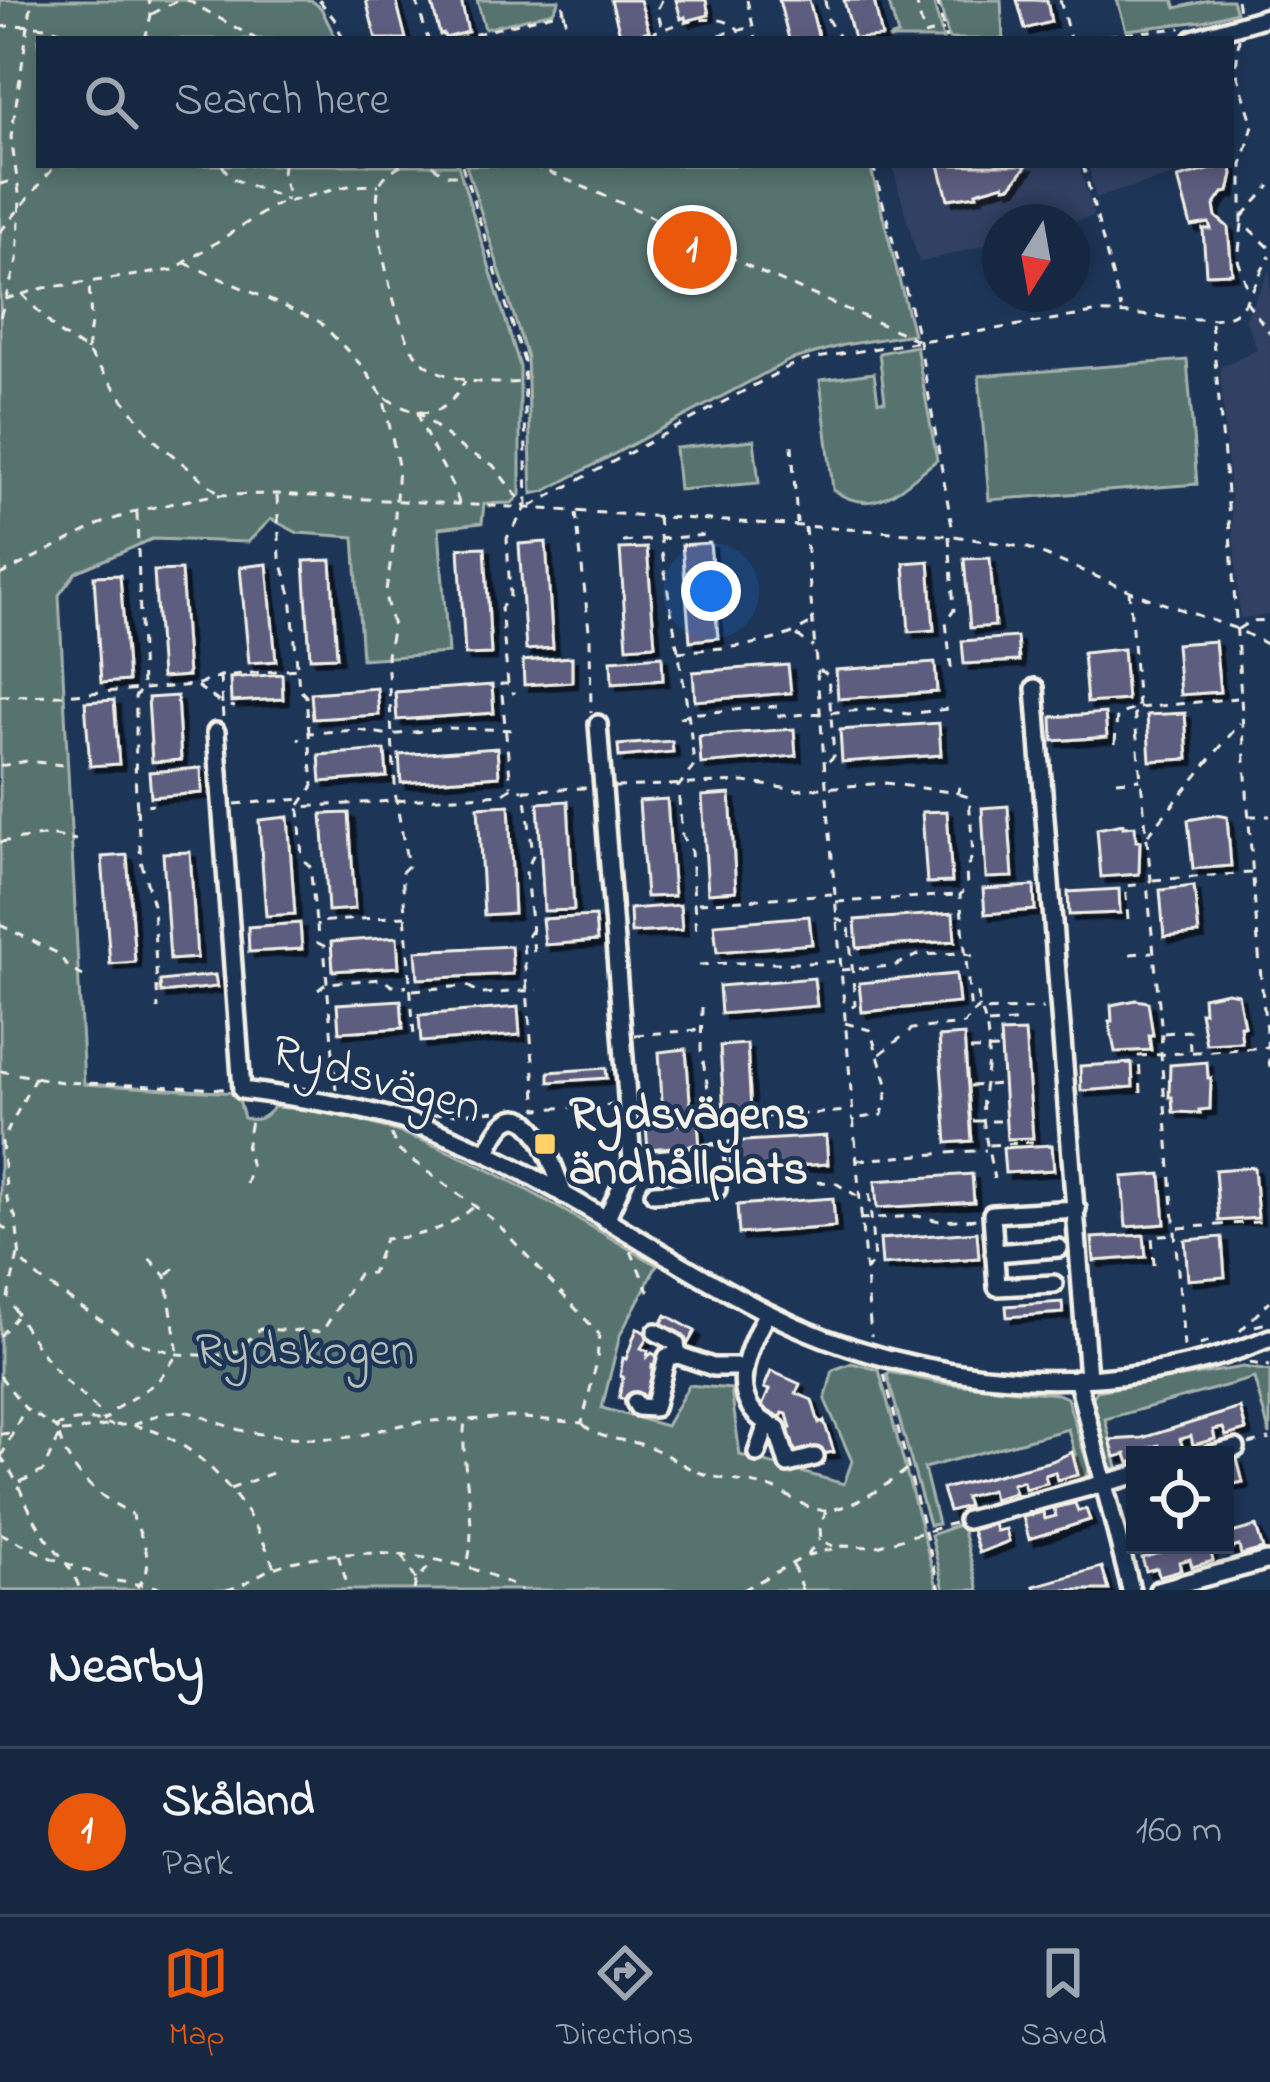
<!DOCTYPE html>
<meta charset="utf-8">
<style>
body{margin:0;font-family:"Indie Flower",sans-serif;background:#23344c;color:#f1f3f6}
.controls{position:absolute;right:36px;bottom:36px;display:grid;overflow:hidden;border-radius:0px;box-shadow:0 6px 18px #0003}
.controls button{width:108px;height:108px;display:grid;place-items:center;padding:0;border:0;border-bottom:3px solid #35445a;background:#162841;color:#f1f3f6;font:60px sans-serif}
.compass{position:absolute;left:982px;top:204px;width:108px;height:108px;border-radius:50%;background:#162841;box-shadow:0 6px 18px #0003;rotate:191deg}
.you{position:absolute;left:711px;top:591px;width:42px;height:42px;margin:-30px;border:9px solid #fff;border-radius:50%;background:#1a73e8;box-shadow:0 0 0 18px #1a73e833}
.badge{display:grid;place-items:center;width:78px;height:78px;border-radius:50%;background:#ea580c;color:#fff;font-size:39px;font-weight:700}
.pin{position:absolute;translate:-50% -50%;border:6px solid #fff;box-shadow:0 3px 12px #0006}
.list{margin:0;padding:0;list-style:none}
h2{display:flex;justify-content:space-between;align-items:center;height:156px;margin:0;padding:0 48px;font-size:51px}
h2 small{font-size:39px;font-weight:400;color:#9ea6b1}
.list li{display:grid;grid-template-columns:78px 1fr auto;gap:36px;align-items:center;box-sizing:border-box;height:168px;padding:0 48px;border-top:3px solid #35445a}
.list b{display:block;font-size:45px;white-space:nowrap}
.list p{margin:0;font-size:39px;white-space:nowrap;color:#9ea6b1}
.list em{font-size:39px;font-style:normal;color:#9ea6b1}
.icon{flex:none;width:66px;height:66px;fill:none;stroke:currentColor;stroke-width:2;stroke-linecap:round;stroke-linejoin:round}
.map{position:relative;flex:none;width:1270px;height:1590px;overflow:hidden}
.search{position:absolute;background:#162841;box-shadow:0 6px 18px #0003;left:36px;right:36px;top:36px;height:132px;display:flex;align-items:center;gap:30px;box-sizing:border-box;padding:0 42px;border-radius:0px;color:#9ea6b1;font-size:45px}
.sheet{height:324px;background:#162841}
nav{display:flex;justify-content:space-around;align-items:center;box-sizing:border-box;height:168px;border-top:3px solid #35445a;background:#162841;font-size:33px;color:#9ea6b1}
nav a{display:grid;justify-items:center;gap:6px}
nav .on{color:#ea580c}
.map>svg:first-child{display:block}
.built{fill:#304163}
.green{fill:#577370;stroke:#a6b2ac;stroke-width:3}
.building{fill:#5d5d7f;stroke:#f4f1e8;stroke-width:3;filter:url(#shadow)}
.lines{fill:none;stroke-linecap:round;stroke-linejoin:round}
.minor-casing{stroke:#f4f1e8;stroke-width:24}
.path{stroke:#f4f1e8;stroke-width:3;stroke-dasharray:9 9;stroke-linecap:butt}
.minor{stroke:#1d3557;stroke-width:15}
.poi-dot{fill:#ffd166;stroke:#1d3557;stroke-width:4.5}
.labels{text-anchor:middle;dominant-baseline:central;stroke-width:9;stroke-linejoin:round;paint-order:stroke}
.street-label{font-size:48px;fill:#f4f1e8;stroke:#1d3557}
.poi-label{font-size:48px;font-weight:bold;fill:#f4f1e8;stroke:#1d3557;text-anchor:start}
.park-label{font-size:48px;fill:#b5bfb8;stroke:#1d3557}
</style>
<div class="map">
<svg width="1270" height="1590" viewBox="0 0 1270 1590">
<defs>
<filter id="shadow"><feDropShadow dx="5.5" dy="5.5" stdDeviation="0" flood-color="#0009"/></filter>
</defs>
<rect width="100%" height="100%" fill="#1d3557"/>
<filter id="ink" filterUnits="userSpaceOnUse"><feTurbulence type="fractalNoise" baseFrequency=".00833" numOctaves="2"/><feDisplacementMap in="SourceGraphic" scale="24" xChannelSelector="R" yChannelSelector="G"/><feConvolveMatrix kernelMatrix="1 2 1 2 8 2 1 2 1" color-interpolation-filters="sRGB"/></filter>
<g filter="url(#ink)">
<path class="built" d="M892,165H1079L1094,216L1071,222H1000V241L919,263Z
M1088,165H1207L1096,198Z
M1270,270V615L1240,618L1220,367L1257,349L1245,319Z"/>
<path class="green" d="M0,0H311L321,8L336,39H39V165H458L520,367V495L512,503L484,504L482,523L439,528L448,653L362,659L354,537L298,533L271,519L248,542L152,539L76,572L59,595L84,1084L237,1093L244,1118C258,1122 264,1118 274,1107C417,1115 536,1195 657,1265L620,1335L602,1408L666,1426L689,1385L731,1389L740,1455L844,1484L852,1461L825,1400L833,1370L852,1363L879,1370L938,1590H0Z
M477,0H559V1L553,12L485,29Z
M888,0H933L943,39H887L898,35Z
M939,0H1001L1003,39H949Z
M1117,0H1173L1176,8L1209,0H1232L1236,12L1203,21L1126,30Z
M466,165H870L913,334L844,345L790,360L545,491L532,494L527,357Z
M916,346L937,460C902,486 876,520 833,490L820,380L874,373L878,401H885L879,353Z
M1187,360L1197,484L989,500L979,376Z
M754,440L759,483L679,490L675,448Z
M1243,1367L1270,1371V1435L1254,1378L1105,1419L1118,1472L1107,1463L1091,1400L1097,1391Z
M890,1372L940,1383L1058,1394L1067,1398L1089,1469L1083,1483L1068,1429L924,1468L938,1524L929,1525L887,1375Z
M961,1524L979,1590H944L931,1535Z"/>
<path class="building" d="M366,0H396L406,39H376Z
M431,0H461L468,32L445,38L444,34L440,35Z
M611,0H640L649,31L625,37L624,33L620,34Z
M676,0H706L709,15L686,21L685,17L681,19Z
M779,0H809L819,39H789Z
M844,0H874L882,37L854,39Z
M1017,0H1047L1051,22L1025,29Z
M1231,164L1233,174L1229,192L1223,193L1214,206L1216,217L1228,227L1232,273L1206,274L1203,229H1211L1209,223L1191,226L1178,178Z
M939,165H1027L1011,186L1005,187L1004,184L976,192L977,195L948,199Z
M546,542L553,648L526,650L519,544Z
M710,543L718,638L690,641L682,545Z
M485,547L491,654L465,655L459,548Z
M647,548L655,645L627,647L620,549Z
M990,558L995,626L970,628L964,559Z
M331,560L337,657L310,658L304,561Z
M929,561L934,630L909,632L904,563Z
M267,564L276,661L249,663L240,567Z
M181,570L188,676L161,678L154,571Z
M120,575L128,681L101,683L94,576Z
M1017,637L1019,661L964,664L962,641Z
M1215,641L1220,692L1180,695L1176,644Z
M1123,649L1127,700L1087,703L1083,653Z
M662,656L663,680L612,684L611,660Z
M572,657V682L524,685L523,661Z
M935,663L937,692L838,699L836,670Z
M788,665L791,693L695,701L693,672Z
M282,674L283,699L231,702L230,678Z
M492,685L494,713L397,720L395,692Z
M377,688L379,715L313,719L311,693Z
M177,696L181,760L152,762L148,698Z
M114,700L119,764L90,766L85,702Z
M1105,713L1107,737L1053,741L1052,717Z
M1185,713L1188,759L1150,761L1147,715Z
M939,723L941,755L842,762L840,730Z
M794,729L796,756L701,764L699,736Z
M672,741L673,752L619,757L618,745Z
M497,748L499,776L401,783L399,755Z
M385,750L387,777L321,782L319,755Z
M201,768L202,793L151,797L149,772Z
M730,794L736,891L708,893L702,796Z
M667,799L674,896L646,897L639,801Z
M568,801L574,910L544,911L538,803Z
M509,805L514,913L484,915L478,807Z
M1008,806L1013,877L986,878L982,808Z
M947,811L952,882L927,883L922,812Z
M349,813L355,909L328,911L322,814Z
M1216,815L1227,817L1231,866L1193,869L1188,820Z
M288,817L295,914L266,916L259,820Z
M1123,824V827L1135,826L1136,841H1140L1139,874L1101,877L1097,829Z
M190,852L197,958L170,960L163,853Z
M127,855L135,962L110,964L102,857Z
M1034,886L1035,910L985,914L983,889Z
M1194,886L1199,934L1164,937L1160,890Z
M1119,889L1120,913L1069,915L1068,892Z
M680,905L682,930L631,933L630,909Z
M953,913L955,941L857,948L855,920Z
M595,916L597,941L545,945L542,919Z
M809,916L812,944L717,952L714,924Z
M300,923L302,949L249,952L248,927Z
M397,937L399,967L333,971L331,942Z
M511,946L513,974L418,979L416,951Z
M956,974L959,1003L862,1012L859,983Z
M215,975L217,987L161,993L160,981Z
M814,978L817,1006L721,1014L719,986Z
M1227,992L1238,994L1244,1026H1240L1242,1042L1206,1044L1200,1012H1204L1203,997Z
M401,1000L403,1028L339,1032L337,1004Z
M1136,1000L1148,1002L1153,1035H1149L1151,1050L1115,1052L1109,1021H1112L1111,1005Z
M518,1007L520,1035L421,1042L419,1015Z
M1025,1032L1033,1138L1007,1139L1000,1033Z
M964,1035L972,1141L947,1143L939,1037Z
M747,1044L751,1110L724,1112L720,1046Z
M686,1049L691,1113L663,1116L659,1052Z
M1207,1062L1208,1078H1211L1210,1109L1199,1110L1200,1113L1173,1112L1172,1097H1169L1170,1065Z
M1132,1063L1133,1087L1081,1091L1080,1066Z
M606,1068L607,1078L549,1082V1072Z
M698,1123L700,1147L648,1150L646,1126Z
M826,1136L828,1164L731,1170L729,1142Z
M1052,1145L1054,1170L1005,1173L1003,1148Z
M1254,1167L1258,1218L1219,1221L1215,1170Z
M972,1174L974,1202L877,1208L875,1181Z
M1161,1174L1165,1224L1126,1227L1122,1177Z
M833,1198L835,1227L739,1234L737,1205Z
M977,1232L979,1258L882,1265L880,1239Z
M1144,1235L1146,1257L1094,1261L1092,1238Z
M1222,1237L1225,1277L1188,1280L1185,1240Z
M1062,1302L1063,1313L1007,1317L1006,1306Z
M666,1315L695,1331L686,1347L658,1330Z
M637,1328L649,1335L641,1348L648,1351L647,1357L652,1353L662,1359L658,1365H652L651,1393L646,1398L632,1395L631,1401L619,1398L623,1377L620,1376L623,1358L626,1359Z
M771,1371L800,1384L796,1393L812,1400L819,1423L824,1421L834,1452L795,1458L786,1430L791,1428L787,1414L783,1413L781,1417L761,1409L769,1390L764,1388Z
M1240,1408L1246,1430L1226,1436L1223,1428L1213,1430L1215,1439L1193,1445L1191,1436L1180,1439L1183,1448L1162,1454L1159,1445L1146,1449L1147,1455H1135V1461L1129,1463L1126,1454L1115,1457L1110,1440L1142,1438Z
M1072,1452L1078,1475L1057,1480L1055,1472L1045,1475L1047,1483L1025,1489L1023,1481L1012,1484L1015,1493L993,1499L991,1490L965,1497L968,1506L949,1511L942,1489L1052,1461Z
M1237,1459L1243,1482L1225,1486V1462Z
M1075,1503L1078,1511L1086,1509L1090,1520L1029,1539L1023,1517L1043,1512L1045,1519L1056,1516L1054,1508Z
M994,1524L996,1531L1006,1529L1009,1541L979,1553L972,1530Z
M1256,1526L1263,1549L1241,1555L1239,1546L1222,1551L1225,1535Z
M1186,1545H1209L1213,1561L1192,1567L1190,1559L1179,1562L1181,1570L1159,1576L1157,1568L1146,1571L1142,1558Z
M1102,1567L1109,1590H1035L1034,1586Z"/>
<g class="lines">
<g class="minor-casing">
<path id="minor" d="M1193,39L1270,16
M1035,688L1088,1378
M598,724L632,1161L606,1220
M216,732L242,1090C315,1100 387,1110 455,1139C564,1185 660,1258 766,1312C916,1389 1113,1404 1270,1338
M487,1153C521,1069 551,1158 564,1195
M632,1161L714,1154L717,1189L654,1193
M994,1253L1059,1248
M1054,1284L997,1287L992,1214L1077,1209
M767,1313C745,1352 723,1406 777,1428L788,1464L815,1457
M656,1332L676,1343L678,1355L713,1367H744
M1077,1378L1131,1590
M635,1402L638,1407L654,1408L667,1357L678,1355
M757,1453L767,1424
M1209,1455L1236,1448
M967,1520L1135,1475
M1158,1590L1266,1561"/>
</g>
<path class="path" d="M187,0L256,39
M319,0L335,20L343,39
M416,0L428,39
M662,0L657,10L665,39
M747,0L756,39
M825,0L828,20L840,39
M916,0L924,35L944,30
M937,0L946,39
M1060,0L1070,39
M1237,0L1239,11
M564,13L571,39
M152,14L178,0
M0,27C26,24 54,24 77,39
M1239,38L1236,70L1253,125L1242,165V222L1270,248
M145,39L151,15L149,0
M457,39L564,11L561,0
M632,39C661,32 715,4 739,30
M702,39L753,27
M1072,39L1181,28
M222,165L231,178L287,200
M283,165L282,173L289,199
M401,165C392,170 384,175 380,184C368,211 397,333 417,356C440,383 491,385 524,382
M432,165L446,175H464
M462,165L524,361L527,506
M532,165L640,211L760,272L918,340
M873,165L919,341L953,532
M1083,165L1121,309
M0,184L16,180
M1243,216L1270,186
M1242,224L1238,260L1248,290
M0,232L56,165
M185,263L320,322L361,365L383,396L398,465L393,548L385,596L393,626L387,655L396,800L408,866L402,872L414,1036
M22,294L59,333L87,351L153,439L219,493
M5,299L44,288L173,270L275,205L348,186L379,185
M1246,301L1270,333
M0,317L17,261L20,200L11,137L32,0
M1211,323C1239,571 1243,821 1270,1069
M87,351L91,323L89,283
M386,398C422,420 444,419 465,381
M417,411L464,450L493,465L526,508L507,538L510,596L501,608L508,684L514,694
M418,413C428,447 450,473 460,506
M792,445L797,523
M277,496L280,558L291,594L299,689L306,696L309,733L298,740
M531,506L790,366L810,359L1094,313C1125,310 1217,328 1235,313C1252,299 1258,274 1270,256
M137,513L142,688L135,697C138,734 133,769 137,806L153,804
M576,513L590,639L591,712
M658,517C666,600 687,681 694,766L678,787L682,836L691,851L696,935
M805,527L871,1336
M949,536L954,610L946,622L952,675
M623,542L708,535
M0,575L100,524L137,511L213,495L276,494L527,508L954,536L1028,548L1145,597L1237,629L1270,646
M1129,590L1138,708L1134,709L1151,880L1147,884L1162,1033L1161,1054L1184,1347
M1238,629L1251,621L1270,620
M797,635L813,647
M678,652C723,647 774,648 813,622
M819,670L828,675L834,756L825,765
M220,677L222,704L235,707
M508,684H501L511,786
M197,686L222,704L223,717
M0,696L62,695L196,685L220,676L298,669
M1139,708L1237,698
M679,718L689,714L778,706L779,716L881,709L908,714L955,708
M1115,744L1117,715L1132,710
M0,766L27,761L71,766
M1117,781L1140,779
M615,787L744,782L797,790L886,783L958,793L960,780
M959,794L969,797L973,855L966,869L967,888L960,895L971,1014L979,1008L981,1011L1043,1008
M235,804L303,799
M300,805L313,786L309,733L358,730L391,735L446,728L518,730
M137,808L141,861L153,905L158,1009
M1248,816H1270
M1148,835L1240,723
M0,842L50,835L76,840
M1153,880L1251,873
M836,902L958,895
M698,903L832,894
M405,916L316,922L310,866L302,859L299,807L502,794L511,788L523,790
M836,918L849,925L855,1005L844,1013
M1128,919L1125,886L1146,884
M317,924L318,943L324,946L336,1090
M0,925L57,953L69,968L83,976
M532,929L523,943L537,1109L613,1105
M534,952L526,873L533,855L525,790L587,788
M1130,954L1152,952
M699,965C746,960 789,966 837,961
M841,970L894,966L918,955L964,953L975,957
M318,990L327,983L382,979L392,986H407
M413,990L467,986L482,994L537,990
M978,993L979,1006
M702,1007L701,1050L714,1121L849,1111
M982,1012C992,1038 988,1064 984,1090C979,1117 989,1152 994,1179
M845,1023L870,1030L888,1087L882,1115L851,1119
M988,1024L1023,1021
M1164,1033L1189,1031L1190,1050
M635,1035L697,1030
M970,1050L1000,1049
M880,1054L912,1029L964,1024L970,1015
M0,1071L62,1082L224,1089
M35,1077L2,1142L7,1199L16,1218L20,1260L40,1279L131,1341L178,1354L216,1356L236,1352L260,1329L322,1332L358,1274L372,1273L385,1239C422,1236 446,1230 475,1206
M970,1086L1003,1084
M1141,1093L1139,1056L1270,1047
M432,1115L500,1111
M973,1121H1005
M391,1134L398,1150L495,1221L599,1334L597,1361L582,1423L512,1417L465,1420C459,1469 479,1516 467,1566
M989,1145L1033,1142
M858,1160L986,1150
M730,1180L778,1176L785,1183L834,1182L857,1196
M246,1184L251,1166L246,1149L251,1120
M859,1219L917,1216L940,1221L979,1219
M0,1225L13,1234
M1179,1228L1270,1221
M631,1251L650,1295
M18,1255L8,1297C24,1328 45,1362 71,1386C84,1397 95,1405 104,1421L117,1408L157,1382L178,1354L166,1276L146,1255
M1154,1265L1152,1236L1172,1234
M865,1271L874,1262L869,1186
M168,1275L179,1262
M1255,1326L1270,1322
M1240,1331L1270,1301
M0,1336L16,1317
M1200,1345L1215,1339
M1249,1363L1270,1366
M884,1374L940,1590
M0,1376L25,1408L59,1430
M583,1424C600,1441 621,1438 643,1445C665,1451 680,1466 701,1473C725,1481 752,1481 774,1489C791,1496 807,1511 826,1510C856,1508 886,1485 909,1468
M133,1425C189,1399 188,1415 240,1430C267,1437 334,1442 362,1435C400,1424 423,1420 464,1420
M55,1428C70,1418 98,1418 113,1426
M62,1432C84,1431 114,1422 136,1426C201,1439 253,1508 274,1567
M0,1434L14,1433
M59,1436C70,1473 97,1496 131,1513C142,1539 161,1570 133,1590
M1249,1444L1270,1439
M0,1456C17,1477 24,1502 38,1525C52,1549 71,1562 80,1590
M1,1457L25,1408
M20,1482L43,1471L58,1437
M230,1489L275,1472
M826,1511L820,1528L821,1541L833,1546
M0,1533L51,1558L116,1581L178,1590
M338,1555L349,1590
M807,1555L820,1539
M403,1556L416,1580
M793,1565L802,1590
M226,1590C246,1586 258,1573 276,1567C346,1542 457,1552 521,1590
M414,1590L416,1581L432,1563
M743,1590L806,1556L843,1546L874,1547L954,1523"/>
<use href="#minor" class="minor"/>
</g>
</g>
<rect class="poi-dot" x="533" y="1132" width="24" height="24" rx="6"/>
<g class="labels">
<g class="street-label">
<text transform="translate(376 1081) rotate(16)">Rydsvägen</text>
</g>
<g class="poi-label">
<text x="569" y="1116">Rydsvägens<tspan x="569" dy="55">ändhållplats</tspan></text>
</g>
<g class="park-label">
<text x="305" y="1352">Rydskogen</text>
</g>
</g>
</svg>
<div class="controls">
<button><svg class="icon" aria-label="locate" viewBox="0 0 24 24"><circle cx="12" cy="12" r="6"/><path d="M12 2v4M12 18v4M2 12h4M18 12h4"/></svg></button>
</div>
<svg class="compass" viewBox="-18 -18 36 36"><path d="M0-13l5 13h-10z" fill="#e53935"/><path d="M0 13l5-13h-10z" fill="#9ea6b1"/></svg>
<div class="you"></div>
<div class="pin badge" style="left:692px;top:250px">1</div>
<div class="search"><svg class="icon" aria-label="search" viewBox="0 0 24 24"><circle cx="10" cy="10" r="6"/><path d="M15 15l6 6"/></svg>Search here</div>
</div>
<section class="sheet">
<h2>Nearby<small></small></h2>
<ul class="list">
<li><span class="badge">1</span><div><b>Skåland</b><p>Park</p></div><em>160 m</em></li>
</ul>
</section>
<nav>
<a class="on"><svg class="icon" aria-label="map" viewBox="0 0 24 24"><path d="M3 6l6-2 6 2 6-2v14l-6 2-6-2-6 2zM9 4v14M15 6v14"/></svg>Map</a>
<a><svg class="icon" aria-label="directions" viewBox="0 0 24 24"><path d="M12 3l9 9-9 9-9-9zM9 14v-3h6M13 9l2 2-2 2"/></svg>Directions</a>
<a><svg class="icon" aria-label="saved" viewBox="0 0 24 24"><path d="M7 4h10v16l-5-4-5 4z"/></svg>Saved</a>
</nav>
